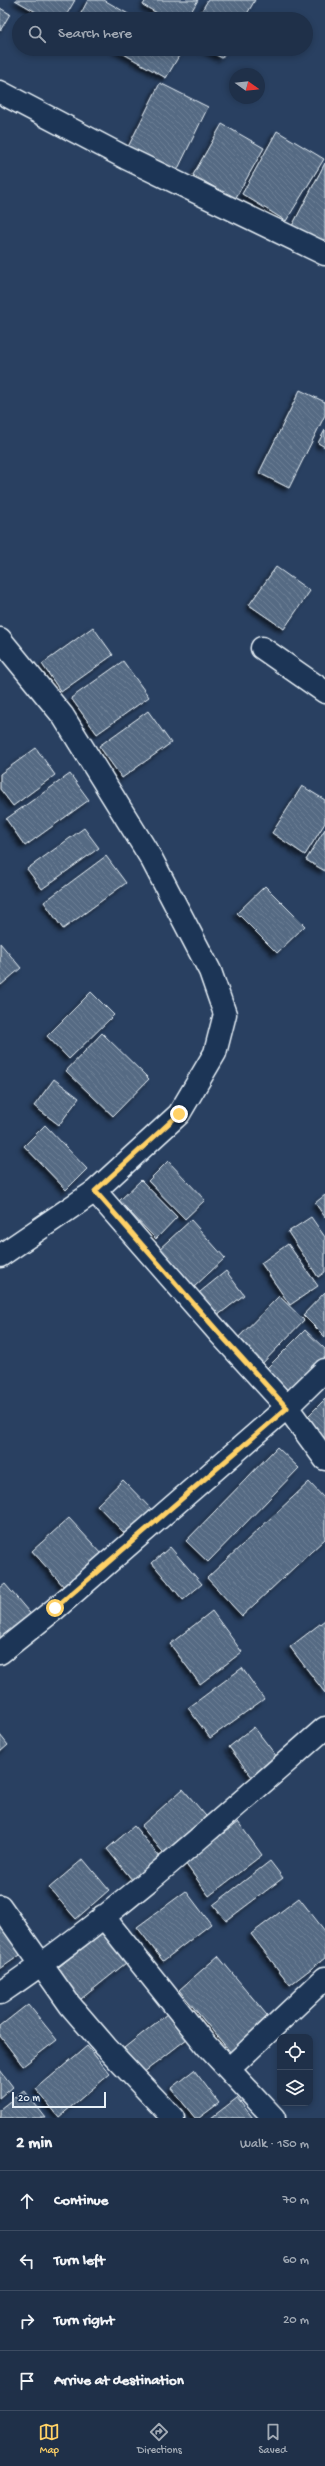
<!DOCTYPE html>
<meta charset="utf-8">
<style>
body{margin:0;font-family:"Gochi Hand",sans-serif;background:#273850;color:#f1f3f6}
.controls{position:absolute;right:12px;bottom:12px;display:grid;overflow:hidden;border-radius:8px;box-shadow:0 2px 6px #0003}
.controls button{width:36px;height:36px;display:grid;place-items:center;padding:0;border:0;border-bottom:1px solid #3c4b61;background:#1f3049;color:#f1f3f6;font:20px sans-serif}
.compass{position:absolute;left:229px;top:68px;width:36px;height:36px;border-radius:50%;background:#1f3049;box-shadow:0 2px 6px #0003;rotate:105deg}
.scale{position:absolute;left:12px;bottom:10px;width:94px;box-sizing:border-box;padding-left:4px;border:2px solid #e8f1f8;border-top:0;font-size:11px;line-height:14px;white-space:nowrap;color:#e8f1f8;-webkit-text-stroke:3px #1d3557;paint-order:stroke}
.stop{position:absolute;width:12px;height:12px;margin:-9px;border:3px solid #ffd166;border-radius:50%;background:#fff}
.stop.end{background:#ffd166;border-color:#fff;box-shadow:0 1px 4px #0008}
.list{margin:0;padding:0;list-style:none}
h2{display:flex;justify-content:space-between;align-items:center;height:52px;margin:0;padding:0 16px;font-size:17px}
h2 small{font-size:13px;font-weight:400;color:#a1a9b4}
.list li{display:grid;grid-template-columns:26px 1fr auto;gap:12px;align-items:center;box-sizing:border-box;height:60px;padding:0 16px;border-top:1px solid #3c4b61}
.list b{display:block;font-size:15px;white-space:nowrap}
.list em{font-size:13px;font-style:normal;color:#a1a9b4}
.icon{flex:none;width:22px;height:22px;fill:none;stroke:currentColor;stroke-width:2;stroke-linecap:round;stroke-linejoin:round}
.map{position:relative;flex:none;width:325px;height:2118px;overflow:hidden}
.search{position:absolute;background:#1f3049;box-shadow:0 2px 6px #0003;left:12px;right:12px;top:12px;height:44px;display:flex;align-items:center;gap:10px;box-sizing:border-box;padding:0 14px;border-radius:22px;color:#a1a9b4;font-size:15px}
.sheet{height:292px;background:#1f3049}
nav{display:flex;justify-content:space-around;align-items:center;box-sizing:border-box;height:56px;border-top:1px solid #3c4b61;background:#1f3049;font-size:11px;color:#a1a9b4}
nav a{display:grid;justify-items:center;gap:2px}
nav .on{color:#ffd166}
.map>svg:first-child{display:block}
.building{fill:url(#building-back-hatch);stroke:#e8f1f8;filter:url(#shadow)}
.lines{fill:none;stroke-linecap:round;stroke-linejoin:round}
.minor-casing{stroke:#e8f1f8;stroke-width:25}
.minor{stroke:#1d3557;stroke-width:22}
.route{stroke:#ffd166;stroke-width:5}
</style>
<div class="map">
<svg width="325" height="2118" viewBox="0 0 325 2118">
<defs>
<pattern id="building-back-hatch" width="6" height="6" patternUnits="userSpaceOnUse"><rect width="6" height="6" fill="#556a83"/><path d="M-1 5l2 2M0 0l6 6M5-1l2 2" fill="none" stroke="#6d8095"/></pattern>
<filter id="shadow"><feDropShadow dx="-3.5" dy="3.5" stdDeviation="2" flood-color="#0009"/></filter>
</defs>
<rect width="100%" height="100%" fill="#294061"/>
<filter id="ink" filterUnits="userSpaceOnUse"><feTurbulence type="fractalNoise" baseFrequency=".025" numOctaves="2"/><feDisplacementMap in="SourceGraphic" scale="8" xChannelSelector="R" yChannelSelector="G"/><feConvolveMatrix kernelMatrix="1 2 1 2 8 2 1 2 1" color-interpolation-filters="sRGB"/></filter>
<g filter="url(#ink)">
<path class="building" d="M15,0H75L64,19H48Z
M88,0H104L137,19H78Z
M146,0H198L187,19H167L143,5Z
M208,0H255L244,19H197Z
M0,8L10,14L0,31Z
M115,49H183L166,78Z
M205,49H227L222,58Z
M160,83L208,107L173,179L124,155Z
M222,124L264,148L235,199L193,175Z
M277,131L324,159L286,221L242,194Z
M325,163V239L323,242L292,226Z
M300,390L325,402V415L289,488L259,473Z
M325,430V447L318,443Z
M276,567L310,591L284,629L249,605Z
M93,627L113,655L61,692L42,664Z
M123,661L149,697L97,734L71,698Z
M148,711L171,743L122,778L99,746Z
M36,748L55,775L13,806L0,789V774Z
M70,774L89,800L25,846L6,819Z
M302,786L325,800V823L305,855L272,833Z
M84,828L99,848L42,889L27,869Z
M325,829V871L306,860Z
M106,856L126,883L63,929L44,902Z
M265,886L305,926L277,953L237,913Z
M0,943L21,968L1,985L0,984Z
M91,992L114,1015L69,1059L47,1036Z
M102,1033L149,1079L113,1116L66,1071Z
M54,1079L79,1098L59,1125L34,1106Z
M45,1125L87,1169L66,1190L24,1146Z
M168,1161L205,1200L185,1219L148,1181Z
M141,1180L177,1217L156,1239L119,1201Z
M325,1195V1217L315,1203Z
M311,1217L325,1237V1272L318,1277L288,1232Z
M191,1220L225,1258L193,1288L158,1250Z
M288,1244L318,1286L290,1305L261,1263Z
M226,1271L244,1295L213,1319L195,1296Z
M325,1292V1337L303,1315Z
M279,1296L304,1320L258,1368L233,1343Z
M305,1330L325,1349V1359L287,1397L263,1372Z
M325,1399V1446L301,1423Z
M277,1447L299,1468L208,1562L186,1541Z
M123,1480L154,1512L128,1537L97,1505Z
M309,1482L325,1499V1539L242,1616L207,1578Z
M69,1518L103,1555L66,1589L32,1551Z
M170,1547L202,1584L183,1600L152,1563Z
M5,1584L34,1618L0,1647V1588Z
M212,1611L242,1652L200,1684L170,1644Z
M325,1620V1693L290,1647Z
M242,1668L264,1699L210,1738L188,1708Z
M254,1727L277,1757L252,1777L229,1747Z
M0,1735L8,1745L0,1752Z
M183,1789L211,1822L168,1858L141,1826Z
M238,1822L262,1855L209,1896L185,1863Z
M134,1826L161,1858L133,1881L107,1849Z
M83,1859L109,1890L76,1919L49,1888Z
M270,1861L283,1878L226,1921L213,1905Z
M186,1891L211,1924L163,1961L137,1927Z
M299,1898L325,1931V1958L290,1985L251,1934Z
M0,1926L23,1953L0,1969Z
M106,1928L131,1959L76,2003L54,1971Z
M218,1956L271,2020L232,2054L179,1990Z
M28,2004L57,2040L23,2066L0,2036V2026Z
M172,2010L192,2035L143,2073L124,2048Z
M87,2046L110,2074L59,2117L36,2089Z
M0,2070L13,2087L0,2098Z
M194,2070L219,2103L199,2118H195L171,2088Z
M24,2090L46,2118H0V2109Z
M237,2098L253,2118H211Z"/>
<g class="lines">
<g class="minor-casing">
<path id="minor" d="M0,92L126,158L325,254
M0,639L63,716L151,858L210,971L225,1014L215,1053L179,1114L95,1191L0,1256
M262,648L325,692
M95,1191L220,1334L287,1407L325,1459
M0,1653L55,1609L287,1407L325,1370
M0,1906L70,2005L106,2047L173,2118
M103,1916L206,2045L274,2118
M0,1993C116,1915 220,1820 325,1728
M229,2069L325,1978"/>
</g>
<use href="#minor" class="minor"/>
</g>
</g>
<g class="lines" filter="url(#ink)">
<path class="route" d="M55,1608L287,1408L220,1334L95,1191L179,1114"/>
</g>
</svg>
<div class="controls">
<button><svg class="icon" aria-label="locate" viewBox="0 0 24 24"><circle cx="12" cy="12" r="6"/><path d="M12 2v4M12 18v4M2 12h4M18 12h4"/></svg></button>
<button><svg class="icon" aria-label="layers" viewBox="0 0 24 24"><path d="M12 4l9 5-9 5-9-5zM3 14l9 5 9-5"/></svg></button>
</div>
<svg class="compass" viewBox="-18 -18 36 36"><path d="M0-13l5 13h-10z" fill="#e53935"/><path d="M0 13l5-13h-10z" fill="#a1a9b4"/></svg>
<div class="scale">20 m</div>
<div class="stop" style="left:55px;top:1608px"></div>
<div class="stop end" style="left:179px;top:1114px"></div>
<div class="search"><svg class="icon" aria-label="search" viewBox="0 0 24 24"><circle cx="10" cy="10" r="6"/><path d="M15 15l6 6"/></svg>Search here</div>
</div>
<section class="sheet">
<h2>2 min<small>Walk · 150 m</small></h2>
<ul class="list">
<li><svg class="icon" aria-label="ahead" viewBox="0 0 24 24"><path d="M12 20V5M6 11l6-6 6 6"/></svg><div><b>Continue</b></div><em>70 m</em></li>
<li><svg class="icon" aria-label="left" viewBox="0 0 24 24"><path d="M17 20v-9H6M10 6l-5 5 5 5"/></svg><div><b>Turn left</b></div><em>60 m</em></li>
<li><svg class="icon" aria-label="right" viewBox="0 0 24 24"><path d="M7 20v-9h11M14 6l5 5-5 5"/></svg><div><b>Turn right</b></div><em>20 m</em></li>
<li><svg class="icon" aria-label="arrive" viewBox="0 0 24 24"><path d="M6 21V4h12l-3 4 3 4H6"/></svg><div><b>Arrive at destination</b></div></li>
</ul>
</section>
<nav>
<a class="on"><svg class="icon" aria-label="map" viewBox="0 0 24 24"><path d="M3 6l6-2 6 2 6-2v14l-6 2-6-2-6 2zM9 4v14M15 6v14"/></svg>Map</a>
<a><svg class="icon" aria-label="directions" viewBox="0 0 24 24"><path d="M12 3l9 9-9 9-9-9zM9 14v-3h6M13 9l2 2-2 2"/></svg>Directions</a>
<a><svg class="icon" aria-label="saved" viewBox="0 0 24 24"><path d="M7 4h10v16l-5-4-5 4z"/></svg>Saved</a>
</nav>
